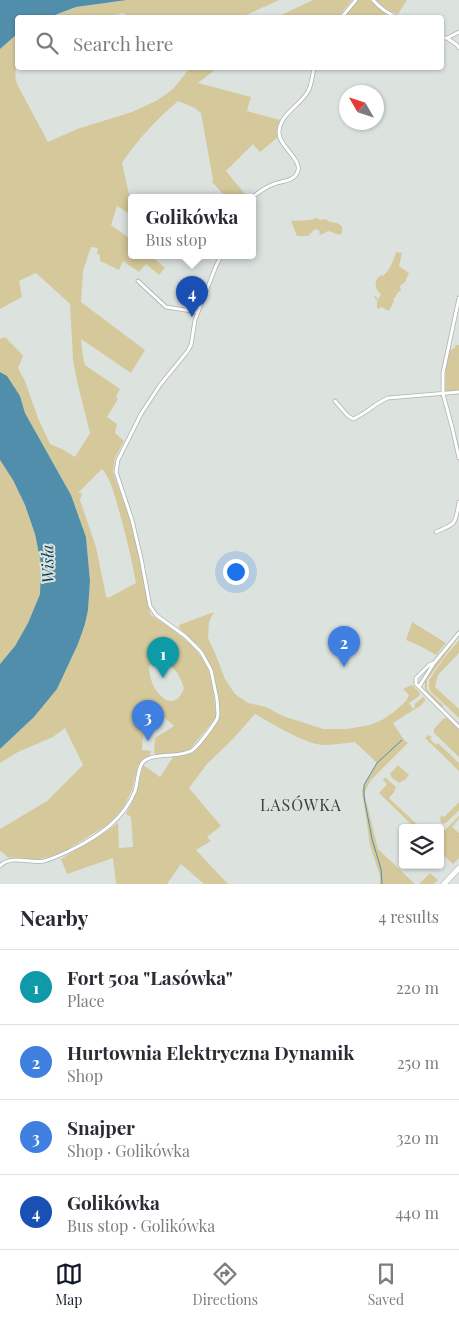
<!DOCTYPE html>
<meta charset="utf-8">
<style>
body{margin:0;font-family:"Playfair Display",serif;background:#f2f2f3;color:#2b2b33}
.controls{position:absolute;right:15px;bottom:15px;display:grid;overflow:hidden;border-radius:5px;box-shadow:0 1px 4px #0004}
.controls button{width:45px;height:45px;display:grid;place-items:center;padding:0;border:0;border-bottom:1px solid #e1e1e2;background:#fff;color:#2b2b33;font:25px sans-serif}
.compass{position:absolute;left:339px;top:85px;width:45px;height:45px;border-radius:50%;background:#fff;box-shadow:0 1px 4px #0004;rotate:309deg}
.you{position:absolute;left:235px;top:571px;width:18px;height:18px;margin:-12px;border:4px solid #fff;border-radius:50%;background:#1a73e8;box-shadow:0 0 0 8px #1a73e833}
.badge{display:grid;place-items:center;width:32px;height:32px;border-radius:50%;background:#111827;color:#fff;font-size:16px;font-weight:700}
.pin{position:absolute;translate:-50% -41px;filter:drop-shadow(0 1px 2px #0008)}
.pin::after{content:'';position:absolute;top:26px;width:18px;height:15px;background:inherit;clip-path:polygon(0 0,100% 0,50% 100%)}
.popup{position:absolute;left:128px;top:194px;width:128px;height:65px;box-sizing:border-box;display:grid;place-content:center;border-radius:5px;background:#fff;filter:drop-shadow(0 1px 4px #0005);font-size:16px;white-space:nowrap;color:#7c7c81}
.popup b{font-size:19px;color:#2b2b33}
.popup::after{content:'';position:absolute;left:50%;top:100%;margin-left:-10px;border:10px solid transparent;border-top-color:#fff}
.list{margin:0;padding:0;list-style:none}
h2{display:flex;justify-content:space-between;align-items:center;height:65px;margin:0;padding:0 20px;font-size:21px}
h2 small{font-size:16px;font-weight:400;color:#7c7c81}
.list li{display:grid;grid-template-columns:32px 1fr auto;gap:15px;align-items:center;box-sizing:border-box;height:75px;padding:0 20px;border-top:1px solid #e1e1e2}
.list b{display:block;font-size:19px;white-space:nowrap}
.list p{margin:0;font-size:16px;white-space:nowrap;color:#7c7c81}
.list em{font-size:16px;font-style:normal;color:#7c7c81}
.icon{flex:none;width:28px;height:28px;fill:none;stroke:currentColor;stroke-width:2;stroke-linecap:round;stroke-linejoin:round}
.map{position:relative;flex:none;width:459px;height:884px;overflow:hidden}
.search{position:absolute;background:#fff;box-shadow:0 1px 4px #0004;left:15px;right:15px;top:15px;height:55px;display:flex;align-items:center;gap:12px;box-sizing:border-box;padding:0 18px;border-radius:5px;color:#7c7c81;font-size:19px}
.sheet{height:365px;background:#fff}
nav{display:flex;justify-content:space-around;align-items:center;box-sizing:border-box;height:70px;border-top:1px solid #e1e1e2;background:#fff;font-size:14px;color:#7c7c81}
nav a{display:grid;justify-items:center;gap:2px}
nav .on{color:#111827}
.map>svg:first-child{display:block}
.green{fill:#d5c99c;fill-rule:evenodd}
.water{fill:#518eab}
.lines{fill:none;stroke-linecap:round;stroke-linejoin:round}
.stream{stroke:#518eab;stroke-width:1}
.street-casing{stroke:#acb2ae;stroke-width:4.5}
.primary-casing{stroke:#acb2ae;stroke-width:6}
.street{stroke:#fff;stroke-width:3}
.primary{stroke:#fff;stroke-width:5}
.labels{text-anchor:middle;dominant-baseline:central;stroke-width:4;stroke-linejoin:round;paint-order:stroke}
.water-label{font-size:16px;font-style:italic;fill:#073f54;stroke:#dce3df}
.neighbourhood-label{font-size:16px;letter-spacing:1px;fill:#3b403d;stroke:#dce3df}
</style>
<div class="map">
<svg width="459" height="884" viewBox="0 0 459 884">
<rect width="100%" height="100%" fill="#dce3df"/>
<path class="green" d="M127,0H279L242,17L238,15L239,17L127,18L124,13L103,17L50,18L76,7Z
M313,0H352L338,17H277Z
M358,0H370L386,13L384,17L343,18Z
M375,0H407L398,14L387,10Z
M17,34C17,42 19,52 17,60C16,70 14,73 17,84L48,142L77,129L132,112L158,100L173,89L190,68H217L198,83L251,97L247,111L280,120L278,128L277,138L260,152L253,144L226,171L248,198H227L212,182L213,180L201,113L195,108L178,101C157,119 137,140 122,163L132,207V212L130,214L117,206L111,225L132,240V256H151L165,268L159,275L146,264L139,272L123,261L119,270L100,261V255L97,254L98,248L91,247L83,271L81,302L145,350L131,373L81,339L83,357L85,365L120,389L116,397L118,399L107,417L117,424L115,433L124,441L115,458L113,472L129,517L139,555L149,609L151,615C173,630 200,646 209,672C214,685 214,701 216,715L215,719L190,749L182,752L157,755L154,753L155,738L174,726L153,707L150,721L144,723L142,750L151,751L149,757L144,759L138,765L132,790L123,808L109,824L68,849L57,855L35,860L7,857L5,854L0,851V829L47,801L83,765L65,728L53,737L18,752L0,763V749L34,717L57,689L78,644L85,624L88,610L90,581L86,537L71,495L25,413L20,396L0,372V339L5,337L20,352L23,356L18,368L25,381L38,418L50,444L62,449L75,457L90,433L77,381L73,360L70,304L36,273L19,281L22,297L0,309V49ZM102,469C109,476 113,490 116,500C124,528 131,555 136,583L108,598L106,596L96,547L80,500L82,493H78ZM159,661C173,663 181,676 184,689C182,692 180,697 177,699C168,706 158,694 154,687C151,681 149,673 149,666L155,662Z
M317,218L320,220L325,219L330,222L337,223L342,226V233L340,235L328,231L321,235L319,234L320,231L315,229L308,236H297L291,221L310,220Z
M396,252L402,253L399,266L409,273L405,282L400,286L401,291L398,292L396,296L393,299L394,301L389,311L381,307L379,309L377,308V300L374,297L376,296L378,300L381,294C375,290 373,281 380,276C381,275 383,276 384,275C390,270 394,259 396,252Z
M455,345H459V393L445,394L446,366L450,350L455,348Z
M0,460L13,480L25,505L35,534L41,564L40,594L28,623L15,646L0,664Z
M214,612L209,622L208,638L215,653L225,679L235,694L248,703L266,707L283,716L323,729H347L370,725L382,720L395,711L406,701L409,695L403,689L412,685L420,693L419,696L409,703L413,709L415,707V704L423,697L425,698V701L420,706L393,723L404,740L408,743L371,780L365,791V796L378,849L415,884H380V876L370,845L362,791L364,785L377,763L355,742C344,743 333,745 323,745C305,744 271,723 255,714L233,739L207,764L189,788L221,826L207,837L211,841L196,850L228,884H204L181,864L167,884H116L113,858L67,874L61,859L107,831L118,823L119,848L133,847L131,817L126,814L137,791L143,765L160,777L173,757L183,756L193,753L212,730L218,721L220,710L213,670L200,647L179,628V625Z
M412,622L446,643L436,655L420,646L406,640Z
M459,640V653L438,675L435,687L459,709V718L431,692L429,688V680L444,658Z
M451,645L452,646L427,680V688L428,691L444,706L443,707C434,701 420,691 426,678C428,674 431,671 433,668C439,660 445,652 451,645Z
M446,718H447L459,730V757L434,733V729L443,719Z
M428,735L432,737L430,739L436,745L438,743L459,763V771L425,738Z
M398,765L409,775L405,780L399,783L392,778L390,774Z
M384,778H386L395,786L396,788L394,790L395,791L389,798L421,828H415L379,793L387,784L383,780Z
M459,802V810L446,823L442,824L440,821L441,815L444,817Z
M459,816V819L452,827L459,833V858L453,864L440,852V835Z
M430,873L438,880L434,884H419Z"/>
<path class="water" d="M0,0H127L76,7L50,17L18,18L17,34L0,49Z
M0,372L7,376L20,396L25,413L71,495L86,537L90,581L88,610L85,624L78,644L57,689L34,717L0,749V664L15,646L28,623L40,594L41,564L35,534L25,505L13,480L0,460Z"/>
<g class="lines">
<path class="stream" d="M382,884L381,869L372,839L364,797V785L377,763L402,740"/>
<g class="street-casing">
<path id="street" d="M373,0C380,8 388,14 399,18
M341,18L356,0
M442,38H447L459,32
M447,38L457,45L459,48
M251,198C258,193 265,187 274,184C281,181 290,182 295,176C308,162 279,148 279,133C279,115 298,107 307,93C312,86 312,76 314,68
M138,281L166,307L198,312
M459,298L443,373V394L452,427L459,458
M335,401L347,415L353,419C366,414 375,403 388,398L459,392
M436,532C458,523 455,523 459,502
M434,663L429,665L416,678V684L459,727
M419,687L434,663L459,633
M0,866C11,854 30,864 44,861C55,858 65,853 75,848C100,835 124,819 135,791C138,783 137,769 143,762C153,752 178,758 191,751C197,748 213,726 217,719L218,714L217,699L211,670L201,652L185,636L156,615L150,606L141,558L132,520L116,472L118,460L141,414L160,385L187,352L191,345L195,320L216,266L221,256"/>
</g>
<g class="primary-casing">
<path id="primary" d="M444,884L459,868"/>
</g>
<use href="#street" class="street"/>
<use href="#primary" class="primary"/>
</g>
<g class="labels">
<g class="water-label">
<text transform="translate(47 564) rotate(-91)">Wisła</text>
</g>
<g class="neighbourhood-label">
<text x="301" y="804">LASÓWKA</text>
</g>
</g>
</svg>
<div class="controls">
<button><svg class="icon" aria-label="layers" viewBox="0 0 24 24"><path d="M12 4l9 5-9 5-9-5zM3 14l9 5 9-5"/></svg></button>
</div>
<svg class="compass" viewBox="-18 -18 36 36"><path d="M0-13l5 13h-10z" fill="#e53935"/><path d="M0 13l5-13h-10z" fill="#7c7c81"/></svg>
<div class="you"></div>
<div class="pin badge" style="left:163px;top:678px;background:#0f9aa8">1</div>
<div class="pin badge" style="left:344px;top:667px;background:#3f7fe0">2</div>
<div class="pin badge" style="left:148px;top:741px;background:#3f7fe0">3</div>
<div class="pin badge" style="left:192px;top:317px;background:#1a4fb4">4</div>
<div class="popup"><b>Golikówka</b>Bus stop</div>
<div class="search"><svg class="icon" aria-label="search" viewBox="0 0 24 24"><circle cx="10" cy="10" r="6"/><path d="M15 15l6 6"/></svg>Search here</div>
</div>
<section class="sheet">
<h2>Nearby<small>4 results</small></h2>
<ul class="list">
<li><span class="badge" style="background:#0f9aa8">1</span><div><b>Fort 50a &quot;Lasówka&quot;</b><p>Place</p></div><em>220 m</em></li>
<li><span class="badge" style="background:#3f7fe0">2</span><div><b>Hurtownia Elektryczna Dynamik</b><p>Shop</p></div><em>250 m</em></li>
<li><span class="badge" style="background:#3f7fe0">3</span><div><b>Snajper</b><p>Shop · Golikówka</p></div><em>320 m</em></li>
<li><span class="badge" style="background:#1a4fb4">4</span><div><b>Golikówka</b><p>Bus stop · Golikówka</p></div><em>440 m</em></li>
</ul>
</section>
<nav>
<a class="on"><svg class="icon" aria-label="map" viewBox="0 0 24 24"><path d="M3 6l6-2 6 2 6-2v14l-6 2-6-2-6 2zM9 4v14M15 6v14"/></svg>Map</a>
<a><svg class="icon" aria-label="directions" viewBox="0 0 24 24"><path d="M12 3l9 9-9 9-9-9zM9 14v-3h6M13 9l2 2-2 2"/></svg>Directions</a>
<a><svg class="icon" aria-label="saved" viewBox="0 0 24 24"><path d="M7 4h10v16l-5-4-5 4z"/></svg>Saved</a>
</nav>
